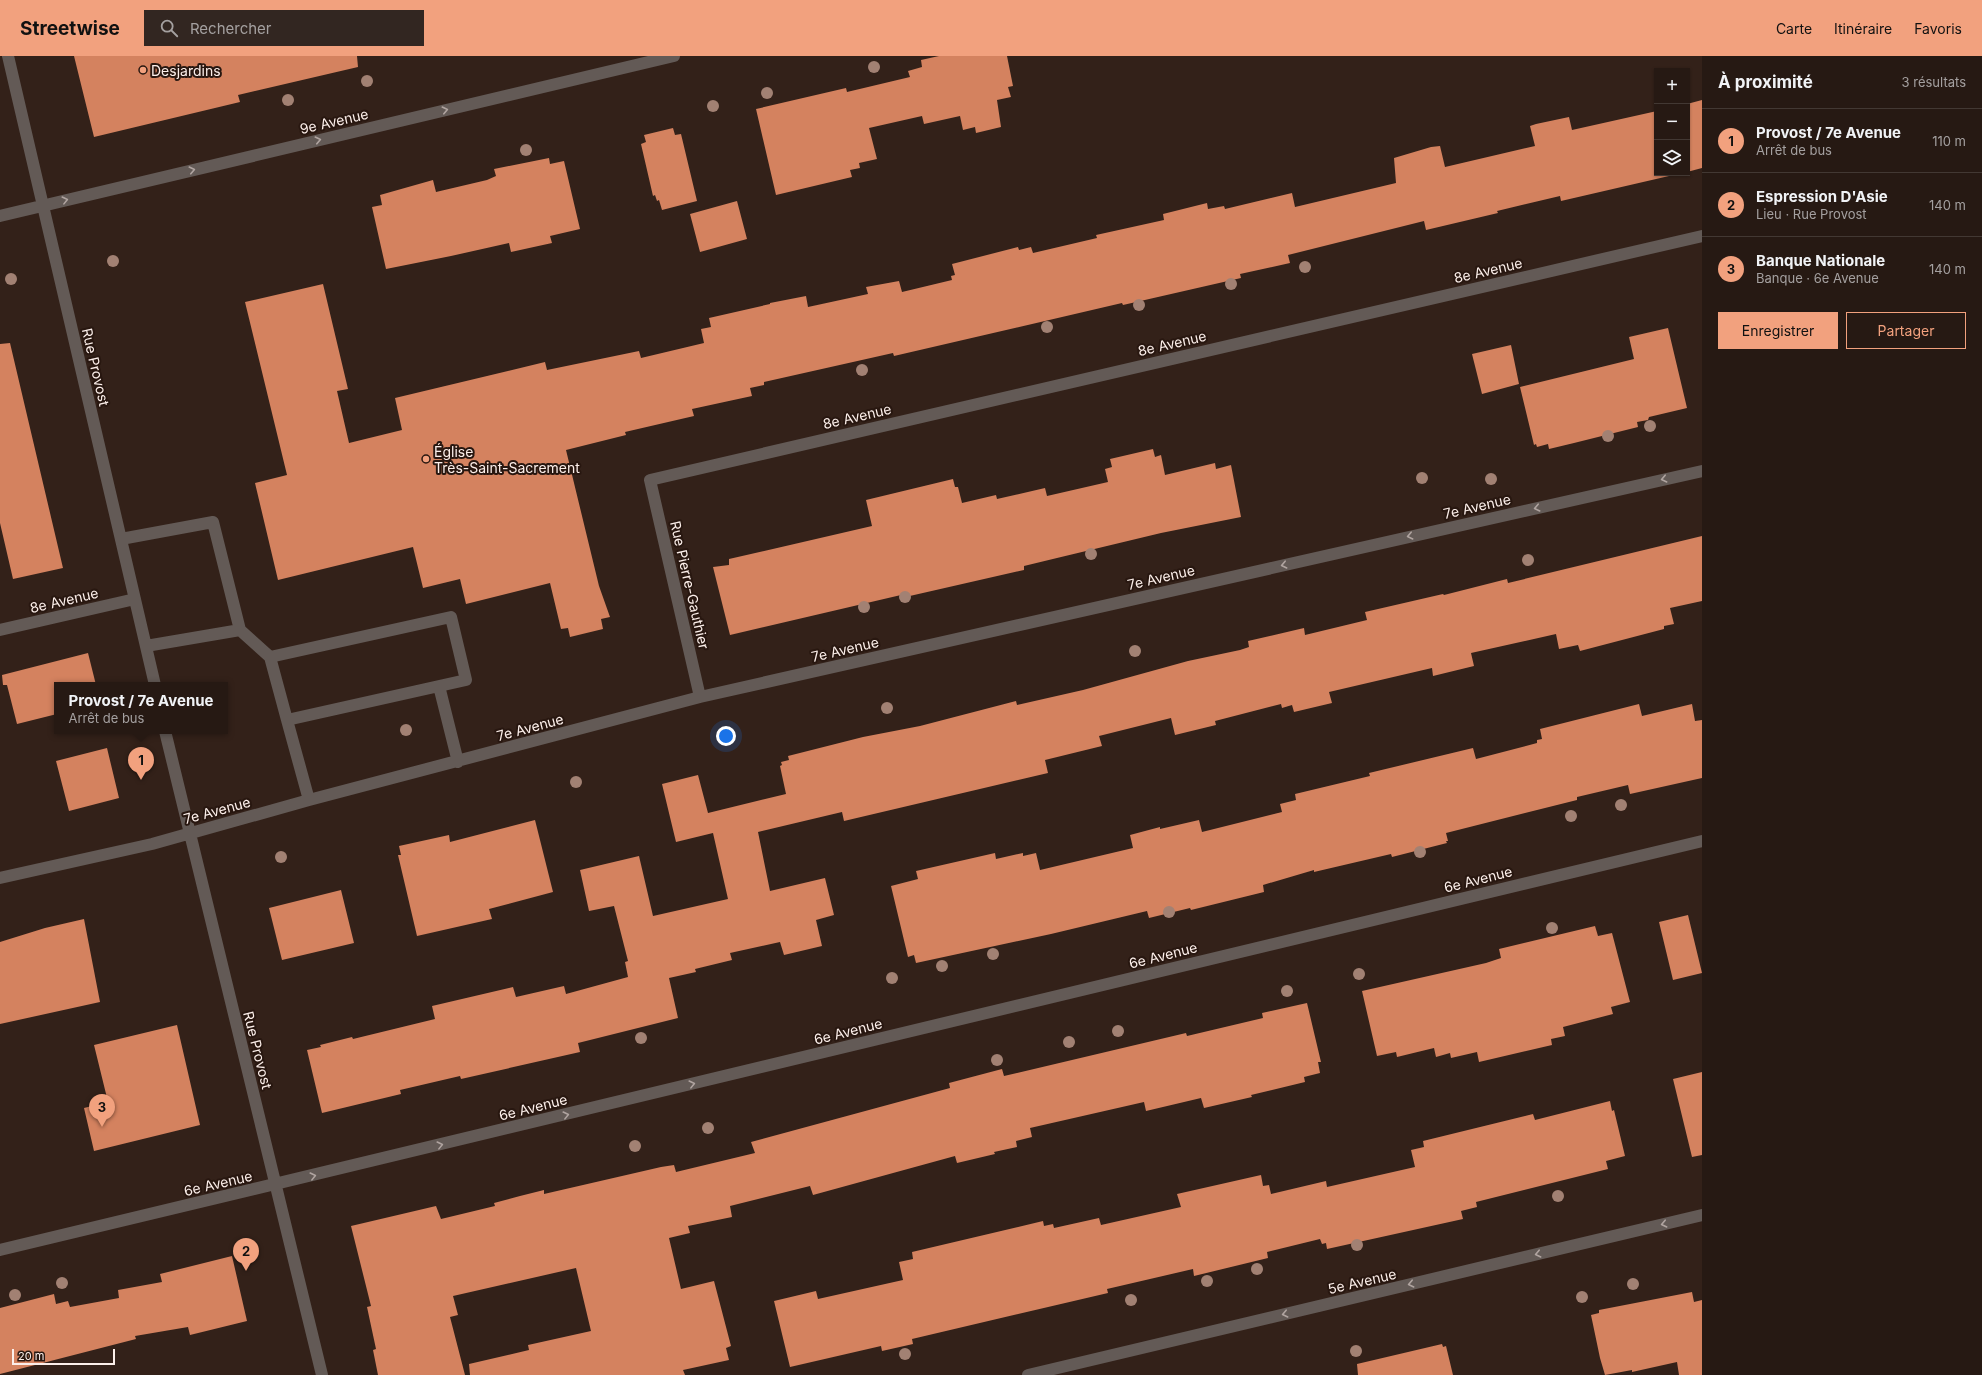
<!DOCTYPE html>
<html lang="fr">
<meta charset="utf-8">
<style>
body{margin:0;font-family:Inter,sans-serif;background:#322621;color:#f1f3f6}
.controls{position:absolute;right:12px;top:12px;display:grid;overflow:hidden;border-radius:0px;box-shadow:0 1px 3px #0004}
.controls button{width:36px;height:36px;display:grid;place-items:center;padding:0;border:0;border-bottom:1px solid #423833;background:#261913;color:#f1f3f6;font:20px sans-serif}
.scale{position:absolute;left:12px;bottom:10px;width:103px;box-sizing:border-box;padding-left:4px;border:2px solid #fcefea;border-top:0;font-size:11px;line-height:14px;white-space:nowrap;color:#fcefea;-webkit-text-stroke:3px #281710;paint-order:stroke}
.you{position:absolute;left:726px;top:680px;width:14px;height:14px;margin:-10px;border:3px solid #fff;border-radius:50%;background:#1a73e8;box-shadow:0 0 0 6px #1a73e833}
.badge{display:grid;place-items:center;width:26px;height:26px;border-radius:50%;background:#f2a17e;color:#111;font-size:13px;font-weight:700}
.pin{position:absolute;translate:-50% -33px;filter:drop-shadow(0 1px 2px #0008)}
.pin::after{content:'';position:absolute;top:21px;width:14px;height:12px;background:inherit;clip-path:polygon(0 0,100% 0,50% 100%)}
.popup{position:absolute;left:54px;top:626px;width:174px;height:52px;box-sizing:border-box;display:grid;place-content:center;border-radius:0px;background:#261913;filter:drop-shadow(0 1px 3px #0005);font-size:13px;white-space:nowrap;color:#a4a0a0}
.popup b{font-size:15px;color:#f1f3f6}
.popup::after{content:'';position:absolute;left:50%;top:100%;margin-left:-8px;border:8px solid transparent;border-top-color:#261913}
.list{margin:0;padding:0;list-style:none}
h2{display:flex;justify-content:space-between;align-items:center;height:52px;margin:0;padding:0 16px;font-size:17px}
h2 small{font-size:13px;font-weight:400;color:#a4a0a0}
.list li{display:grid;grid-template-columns:26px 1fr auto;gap:12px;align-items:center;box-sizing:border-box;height:64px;padding:0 16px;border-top:1px solid #423833}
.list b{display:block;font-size:15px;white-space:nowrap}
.list p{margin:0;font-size:13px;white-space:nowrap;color:#a4a0a0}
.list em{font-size:13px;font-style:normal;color:#a4a0a0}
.actions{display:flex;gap:8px;padding:12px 16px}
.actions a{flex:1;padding:9px 0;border:1px solid #f2a17e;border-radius:0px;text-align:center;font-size:14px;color:#f2a17e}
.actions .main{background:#f2a17e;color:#111}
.icon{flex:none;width:22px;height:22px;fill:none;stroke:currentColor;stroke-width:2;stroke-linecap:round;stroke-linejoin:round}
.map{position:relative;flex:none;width:1702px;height:1319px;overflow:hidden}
header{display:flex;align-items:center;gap:24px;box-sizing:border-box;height:56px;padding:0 20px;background:#f2a17e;color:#111}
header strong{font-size:19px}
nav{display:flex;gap:22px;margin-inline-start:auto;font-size:14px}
.search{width:280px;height:36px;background:#322621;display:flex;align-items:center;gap:10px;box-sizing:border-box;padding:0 14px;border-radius:0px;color:#a4a0a0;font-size:15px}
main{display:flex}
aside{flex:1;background:#261913}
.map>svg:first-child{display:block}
.building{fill:#d4825f}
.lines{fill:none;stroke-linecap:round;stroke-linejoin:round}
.minor{stroke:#635a56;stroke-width:12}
.tree{fill:#a28173}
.oneway{stroke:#b0a4a0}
.poi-dot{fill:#f2a17e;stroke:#281710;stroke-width:1.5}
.labels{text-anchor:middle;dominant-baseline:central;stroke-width:4;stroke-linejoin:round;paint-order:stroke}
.poi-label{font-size:14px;fill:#fcefea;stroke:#281710;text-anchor:start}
.street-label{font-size:14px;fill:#fcefea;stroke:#281710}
</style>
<header>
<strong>Streetwise</strong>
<div class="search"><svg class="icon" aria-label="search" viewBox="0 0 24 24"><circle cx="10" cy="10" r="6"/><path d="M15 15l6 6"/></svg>Rechercher</div>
<nav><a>Carte</a><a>Itinéraire</a><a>Favoris</a></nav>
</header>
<main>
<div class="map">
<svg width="1702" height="1319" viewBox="0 0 1702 1319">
<rect width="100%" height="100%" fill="#332119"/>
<path class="building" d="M74,0H357L358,11L238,39L240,46L94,81Z
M939,0H1007L1013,30L1008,31L1011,41L997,44L1001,71L976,77L975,71L963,74L960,60L924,68L922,60L869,72L877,103L859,107L860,112L850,114L852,121L776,139L756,53L846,32L847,36L910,21L908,15L922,11L921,4Z
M1702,44V112L1687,116V48Z
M1657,55V117H1682L1561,145L1560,140L1497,155L1498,157L1426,174L1424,165L1288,199L1290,207L1240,218L1241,222L1123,249L1122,247L894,300L893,297L764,326V329L750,332L752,340L692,353L694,360L625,376L626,379L566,394L599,530L610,561L601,563L603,573L570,581L568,572L561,573L550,527L466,548L460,523L423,532L413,491L278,524L255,427L287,419L245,246L323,228L348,333L337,335L349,387L402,374L395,342L545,306L547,314L639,295L641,302L704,287L701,273L711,271L709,262L770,248V247L806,240L808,251L868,238L866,231L899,225L902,236L952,224L951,220L955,219L952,208L1018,191L1019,194L1031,191L1033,197L1097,182L1096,179L1164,164L1163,158L1207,147L1208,153L1224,150L1225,153L1292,137L1295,151L1396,127L1394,102L1431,91L1440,90L1445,111L1535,90L1530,70L1536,68L1569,61L1572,74Z
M673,72L675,79L681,78L697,145L662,154L659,144L657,145L655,139L653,140L641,88L646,86L644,79Z
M549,102L550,108L564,105L580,173L550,180L552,187L511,196L509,187L451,200L386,213L372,151L382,149L380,139L433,124L436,136L487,124L496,120L494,113Z
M737,145L747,183L700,196L690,158Z
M1668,272L1687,352L1649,361L1648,364L1637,366L1638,371L1574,387L1549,393L1548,388L1537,391L1536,388L1534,389L1520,331L1634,303L1629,281Z
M10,287L63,512L13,523L0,467V288Z
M1511,289L1519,328L1482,338L1472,298Z
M1153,393L1155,401L1161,399L1165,419L1215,407L1216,413L1231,409L1241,461L1161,477L1057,502L1024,510V514L901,542V539L730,579L713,511L729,509V503L872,470L866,444L953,423L955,431H958L962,447L996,439L997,443L1045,432L1047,440L1108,426L1105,413L1112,411L1110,403Z
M1702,480V545L1670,552L1674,568L1664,570V573L1580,595L1578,589L1559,593L1556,578L1471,597L1474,610L1433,620L1432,612L1329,636L1332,647L1294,656L1292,649L1282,652L1281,648L1215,665L1216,669L1175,679L1171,662L1099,680L1102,690L1045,704L1048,717L844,765L842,756L758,776L770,835L825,822L834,859L816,864L822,890L784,899L780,886L730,897L732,904L695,913L696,916L669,922L678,962L578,987L580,996L461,1023L460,1020L400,1034L401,1038L322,1057L307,994L321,991L320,989L352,981L353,983L435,963L432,950L513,931L516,941L564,930L566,938L628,921L625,906L628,905L614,850L589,855L580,814L639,800L653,860L728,843L713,777L676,786L662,728L698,719L708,757L786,738L780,710L782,709L781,706L789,704L788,700L863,681L920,670L1016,645L1017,649L1083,634L1188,605L1240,594L1249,591L1248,585L1304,572L1305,579L1367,564L1365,556L1443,538L1444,539L1507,523L1508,527Z
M88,597L96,629H57V658L17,668L7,629H3L2,619Z
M1639,648L1642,660L1692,648L1695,665L1702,664V722L1630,738L1628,729L1577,741V744L1446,777L1448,785H1446L1447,787L1392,801L1391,798L1314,816V814L1263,829L1264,836L1191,854L1190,852L1149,862L1147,855L1051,878L916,907L914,899L908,901L891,830L918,823L916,815L995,797L996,803L1023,797V800L1036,797L1040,814L1133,792L1130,779L1160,771V773L1199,764L1202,776L1282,756L1280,748L1296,744L1295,738L1370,720L1369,717L1473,692L1476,703L1537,687V684L1542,683L1540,673Z
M107,692L119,742L69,755L56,705Z
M535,764L553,836L489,853L492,863L417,880L398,799H401L399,790L449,779L450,786Z
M341,834L354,887L282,904L269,852Z
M1688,859L1702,917L1673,924L1659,866Z
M84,863L100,946L0,968V886L45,872Z
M1595,870L1598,880L1612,877L1630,946L1611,951L1613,958L1563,971L1565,980L1551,983L1552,989L1479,1006L1477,996L1451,1002L1450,997L1436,1001L1434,992L1397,1001L1396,996L1377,1000L1362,935L1486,907L1501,902L1499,893Z
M1307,947L1321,1006H1318L1320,1017L1304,1021L1305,1026L1251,1039L1252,1041L1204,1052L1201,1042L1146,1055L1144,1046L1030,1072L1032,1081L1016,1085L1017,1091L994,1096L995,1098L957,1107L955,1100L813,1139L810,1130L730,1150L732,1161L688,1170L690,1177L669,1182L681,1233L714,1225L731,1290L726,1292L729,1304L683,1314L685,1319H470L469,1308L529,1294L528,1289L591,1275L576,1212L453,1240L458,1259L450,1261L465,1319H378L373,1294L376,1293L367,1251L371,1250L351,1170L436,1150L441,1163L495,1150L494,1147L520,1140L544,1134V1138L661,1111L674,1109L676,1116L755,1097L751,1086L950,1032L949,1027L1002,1013L1004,1020L1186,977L1187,980L1263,962L1262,957Z
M177,969L200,1069L94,1095L84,1052L108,1046L94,989Z
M1702,1016V1099L1692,1101L1673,1023Z
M1610,1045L1612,1055L1614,1054L1625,1100L1606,1105L1608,1113L1476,1146L1477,1151L1461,1155L1463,1163L1327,1193L1326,1187L1322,1188L1320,1183L1267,1196L1268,1202L1194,1220L1193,1213L1107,1233L1108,1237L912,1283L913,1288L882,1295L881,1290L790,1311L774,1245L816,1235L818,1243L903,1224L899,1206L913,1203L912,1196L1043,1165L1044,1170L1053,1168L1054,1172L1099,1162L1101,1169L1181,1151L1177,1138L1261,1119L1263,1130L1269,1129L1271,1138L1326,1125L1327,1131L1415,1111L1411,1094L1424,1091L1423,1085L1533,1058L1535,1064Z
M232,1200L247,1265L190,1279L188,1271L135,1280L136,1283L0,1318V1252L54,1238L56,1248L68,1245L70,1251L119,1242L118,1234L162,1226L160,1218Z
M1692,1236L1694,1246L1702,1244V1319H1679L1677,1306L1632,1316V1314L1605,1319L1600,1302L1591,1259L1599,1257V1254Z
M1442,1288L1443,1291L1446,1290L1453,1319H1358L1357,1308Z"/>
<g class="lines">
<path class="minor" d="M8,0L155,629
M0,160L674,0
M121,483L213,466L240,574L270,601L287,664L466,624L451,561L270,601
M0,574L135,543
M146,590L240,574
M439,630L458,706
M700,641L650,424L1702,180
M287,664L309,744
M165,675L322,1319
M0,822L152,788L309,744L700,641L1702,415
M0,1194L1702,785
M1028,1319L1702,1159"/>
</g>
<g class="tree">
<circle cx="874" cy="11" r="6"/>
<circle cx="367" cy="25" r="6"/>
<circle cx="767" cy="37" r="6"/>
<circle cx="288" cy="44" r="6"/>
<circle cx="713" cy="50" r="6"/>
<circle cx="526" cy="94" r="6"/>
<circle cx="113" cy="205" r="6"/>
<circle cx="1305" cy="211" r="6"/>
<circle cx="11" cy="223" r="6"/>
<circle cx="1231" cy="228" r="6"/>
<circle cx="1139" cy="249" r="6"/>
<circle cx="1047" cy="271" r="6"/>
<circle cx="862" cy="314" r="6"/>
<circle cx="1650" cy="370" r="6"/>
<circle cx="1608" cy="380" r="6"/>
<circle cx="1422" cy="422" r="6"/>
<circle cx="1491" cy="423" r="6"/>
<circle cx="1091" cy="498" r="6"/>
<circle cx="1528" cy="504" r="6"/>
<circle cx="905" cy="541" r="6"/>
<circle cx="864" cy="551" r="6"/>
<circle cx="1135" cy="595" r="6"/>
<circle cx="887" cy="652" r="6"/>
<circle cx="406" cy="674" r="6"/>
<circle cx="576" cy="726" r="6"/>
<circle cx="1621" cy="749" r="6"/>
<circle cx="1571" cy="760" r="6"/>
<circle cx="1420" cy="796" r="6"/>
<circle cx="281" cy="801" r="6"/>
<circle cx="1169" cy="856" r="6"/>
<circle cx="1552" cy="872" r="6"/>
<circle cx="993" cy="898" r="6"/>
<circle cx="942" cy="910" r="6"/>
<circle cx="1359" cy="918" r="6"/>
<circle cx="892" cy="922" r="6"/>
<circle cx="1287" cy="935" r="6"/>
<circle cx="1118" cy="975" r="6"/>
<circle cx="641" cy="982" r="6"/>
<circle cx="1069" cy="986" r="6"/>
<circle cx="997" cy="1004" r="6"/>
<circle cx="708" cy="1072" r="6"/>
<circle cx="635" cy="1090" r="6"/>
<circle cx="1558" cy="1140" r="6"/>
<circle cx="1357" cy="1189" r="6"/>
<circle cx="1257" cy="1213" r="6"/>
<circle cx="1207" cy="1225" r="6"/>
<circle cx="62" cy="1227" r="6"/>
<circle cx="1633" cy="1228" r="6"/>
<circle cx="15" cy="1239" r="6"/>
<circle cx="1582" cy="1241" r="6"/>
<circle cx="1131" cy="1244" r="6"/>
<circle cx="1356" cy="1295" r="6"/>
<circle cx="905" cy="1298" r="6"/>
</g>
<defs><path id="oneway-chevron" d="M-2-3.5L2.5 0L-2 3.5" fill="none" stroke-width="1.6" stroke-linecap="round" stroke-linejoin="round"/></defs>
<g class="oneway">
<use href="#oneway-chevron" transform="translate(445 54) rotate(-13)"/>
<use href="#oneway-chevron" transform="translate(318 84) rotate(-13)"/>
<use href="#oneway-chevron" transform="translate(192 114) rotate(-13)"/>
<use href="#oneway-chevron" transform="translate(65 144) rotate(-14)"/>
<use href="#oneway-chevron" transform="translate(1664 423) rotate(167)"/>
<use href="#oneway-chevron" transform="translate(1537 452) rotate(167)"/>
<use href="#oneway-chevron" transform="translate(1410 480) rotate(167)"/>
<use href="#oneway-chevron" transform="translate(1284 509) rotate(167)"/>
<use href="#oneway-chevron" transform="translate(692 1028) rotate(-14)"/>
<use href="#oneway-chevron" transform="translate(566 1059) rotate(-14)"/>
<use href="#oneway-chevron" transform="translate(440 1089) rotate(-14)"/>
<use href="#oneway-chevron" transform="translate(313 1120) rotate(-14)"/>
<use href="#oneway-chevron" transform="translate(1664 1168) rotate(167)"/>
<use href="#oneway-chevron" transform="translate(1538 1198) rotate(167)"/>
<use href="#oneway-chevron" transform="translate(1411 1228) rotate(167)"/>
<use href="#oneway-chevron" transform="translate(1285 1258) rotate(167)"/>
</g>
<g class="poi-dot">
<circle cx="143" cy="14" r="4"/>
<circle cx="426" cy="403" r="4"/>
</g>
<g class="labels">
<g class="poi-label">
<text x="151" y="14">Desjardins</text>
<text x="434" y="395">Église<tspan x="434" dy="16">Très-Saint-Sacrement</tspan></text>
</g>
<g class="street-label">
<text transform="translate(334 65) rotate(-13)">9e Avenue</text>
<text transform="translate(1488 214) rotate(-13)">8e Avenue</text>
<text transform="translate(1172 287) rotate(-13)">8e Avenue</text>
<text transform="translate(96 311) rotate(77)">Rue Provost</text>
<text transform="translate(857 360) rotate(-13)">8e Avenue</text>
<text transform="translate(1477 450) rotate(-13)">7e Avenue</text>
<text transform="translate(1161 521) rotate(-13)">7e Avenue</text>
<text transform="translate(690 529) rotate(77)">Rue Pierre-Gauthier</text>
<text transform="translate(64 544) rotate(-13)">8e Avenue</text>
<text transform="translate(845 593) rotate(-13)">7e Avenue</text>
<text transform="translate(530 671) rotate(-15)">7e Avenue</text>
<text transform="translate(217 754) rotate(-15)">7e Avenue</text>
<text transform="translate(1478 823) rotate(-14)">6e Avenue</text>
<text transform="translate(1163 899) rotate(-14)">6e Avenue</text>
<text transform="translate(848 975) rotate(-14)">6e Avenue</text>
<text transform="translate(258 994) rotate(76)">Rue Provost</text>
<text transform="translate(533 1051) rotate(-14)">6e Avenue</text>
<text transform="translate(218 1127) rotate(-13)">6e Avenue</text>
<text transform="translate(1362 1225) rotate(-13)">5e Avenue</text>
</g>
</g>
</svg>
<div class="controls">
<button>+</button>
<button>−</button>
<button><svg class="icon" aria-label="layers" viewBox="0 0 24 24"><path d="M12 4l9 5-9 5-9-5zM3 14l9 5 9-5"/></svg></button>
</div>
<div class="scale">20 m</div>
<div class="you"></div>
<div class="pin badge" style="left:141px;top:724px">1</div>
<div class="popup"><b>Provost / 7e Avenue</b>Arrêt de bus</div>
<div class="pin badge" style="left:246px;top:1215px">2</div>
<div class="pin badge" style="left:102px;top:1071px">3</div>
</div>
<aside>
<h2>À proximité<small>3 résultats</small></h2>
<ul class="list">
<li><span class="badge">1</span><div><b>Provost / 7e Avenue</b><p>Arrêt de bus</p></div><em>110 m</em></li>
<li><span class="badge">2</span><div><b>Espression D'Asie</b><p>Lieu · Rue Provost</p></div><em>140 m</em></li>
<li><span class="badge">3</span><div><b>Banque Nationale</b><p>Banque · 6e Avenue</p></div><em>140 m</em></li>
</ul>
<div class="actions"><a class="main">Enregistrer</a><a>Partager</a></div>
</aside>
</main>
